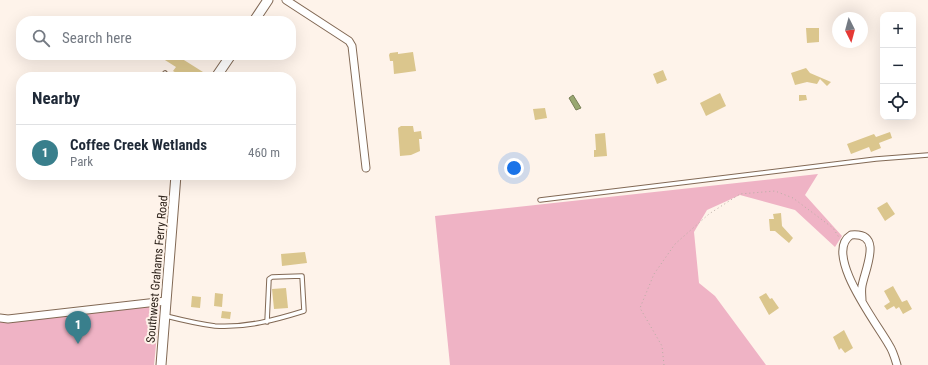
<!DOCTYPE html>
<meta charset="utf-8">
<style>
body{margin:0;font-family:"Roboto Condensed",sans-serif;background:#f2f2f3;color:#1f2937}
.controls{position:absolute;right:12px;top:12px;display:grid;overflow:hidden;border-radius:8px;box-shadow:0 4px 16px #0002}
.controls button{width:36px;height:36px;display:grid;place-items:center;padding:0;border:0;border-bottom:1px solid #e0e1e3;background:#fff;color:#1f2937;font:20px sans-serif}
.compass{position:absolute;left:832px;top:12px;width:36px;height:36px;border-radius:50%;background:#fff;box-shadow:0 4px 16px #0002;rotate:174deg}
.you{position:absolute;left:514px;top:168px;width:14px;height:14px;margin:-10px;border:3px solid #fff;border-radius:50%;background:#1a73e8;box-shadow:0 0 0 6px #1a73e833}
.badge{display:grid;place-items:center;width:26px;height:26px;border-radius:50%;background:#397f8c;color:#fff;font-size:13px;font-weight:700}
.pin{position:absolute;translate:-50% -33px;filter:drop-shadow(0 1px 2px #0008)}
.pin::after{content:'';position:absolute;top:21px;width:14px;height:12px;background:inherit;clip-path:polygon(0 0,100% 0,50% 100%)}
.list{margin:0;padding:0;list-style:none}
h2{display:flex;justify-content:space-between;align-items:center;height:52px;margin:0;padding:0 16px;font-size:17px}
h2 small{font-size:13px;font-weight:400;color:#747a83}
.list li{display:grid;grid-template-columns:26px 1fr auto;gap:12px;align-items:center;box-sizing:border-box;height:56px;padding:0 16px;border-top:1px solid #e0e1e3}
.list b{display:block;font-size:15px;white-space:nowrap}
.list p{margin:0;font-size:13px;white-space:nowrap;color:#747a83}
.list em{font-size:13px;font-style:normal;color:#747a83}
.icon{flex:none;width:22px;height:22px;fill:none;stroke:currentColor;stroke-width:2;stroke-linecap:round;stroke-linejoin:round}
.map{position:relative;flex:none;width:928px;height:365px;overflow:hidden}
.search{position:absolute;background:#fff;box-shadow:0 4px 16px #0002;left:16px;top:16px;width:280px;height:44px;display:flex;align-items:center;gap:10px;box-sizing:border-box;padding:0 14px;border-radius:16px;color:#747a83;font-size:15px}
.panel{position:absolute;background:#fff;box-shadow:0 4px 16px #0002;left:16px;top:72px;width:280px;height:108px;border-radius:16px}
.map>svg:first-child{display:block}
.green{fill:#efb3c5}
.water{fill:#98a770;stroke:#787f56}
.building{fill:#dbc68d}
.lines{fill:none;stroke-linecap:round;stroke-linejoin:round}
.service-casing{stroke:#826955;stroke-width:5.5}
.minor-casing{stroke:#826955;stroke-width:9}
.secondary-casing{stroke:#826955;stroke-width:11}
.path{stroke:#b9aea5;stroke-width:1;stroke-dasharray:1 3;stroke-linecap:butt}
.service{stroke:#fff;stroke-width:3.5}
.minor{stroke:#fff;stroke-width:7}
.secondary{stroke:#fff;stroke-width:9}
.labels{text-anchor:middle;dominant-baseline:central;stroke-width:4;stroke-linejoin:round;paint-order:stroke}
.street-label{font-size:12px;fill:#2d221a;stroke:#fef3ea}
</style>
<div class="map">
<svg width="928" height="365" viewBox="0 0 928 365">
<rect width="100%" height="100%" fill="#fef3ea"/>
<path class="green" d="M818,174L805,195L842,236L835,247L795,210L740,195L707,210L694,232L699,283L715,296L766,365H450L435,216Z
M160,304L154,365H0V322Z"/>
<path class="water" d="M573,95L581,108L576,110L569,98Z"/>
<path class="building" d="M806,28H819V42L807,43Z
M398,52V54L413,52L416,71L394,74L393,61H390L389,55L390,53Z
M157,55H176L203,72L200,77H183L173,71L176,67Z
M806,68L810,73L831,82L827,86L820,79L817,84L807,82L795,85L791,73Z
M663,70L667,80L657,84L653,74Z
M720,93L726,106L706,116L700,103Z
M799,95H806L807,100L799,101Z
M545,108L547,118L535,120L533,109Z
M401,126H413L414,132L421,131L422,139H419L420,151L411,155L400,156L398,128Z
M890,132L892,138L879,143L881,148L871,152L869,147L851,154L847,144L874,134L876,137Z
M605,133L607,156L594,157V150H596L595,134Z
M887,202L895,214L885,221L877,208Z
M781,213L782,226L793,238L789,243L775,231H770L769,219H774L773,214Z
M305,252L307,263L282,266L281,254Z
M893,286L902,302L907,300L912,309L903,314L899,307L896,309L894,306L887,310L884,306L890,302L884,291Z
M286,288L288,308L274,309L272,289Z
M215,293L223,294L222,307L214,306Z
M766,293L770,299L772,298L779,308L769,315L759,297Z
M192,296L201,297L200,308L191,307Z
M222,311L231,312L230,319L221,318Z
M844,330L853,348L845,353L841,348L839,350L833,337Z"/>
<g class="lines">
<g class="service-casing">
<path id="service" d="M165,73L168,77
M540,200L876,159L928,155
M166,316C182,320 199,324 215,326C246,328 275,320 304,311L302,276L272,277L269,279L267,322"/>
</g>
<g class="minor-casing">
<path id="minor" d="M286,0L349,41L352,46L366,168
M862,301C862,296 861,291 862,286C865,269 884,232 851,235C822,253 878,325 889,345C893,351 895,358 897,365
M0,318L8,319L166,301"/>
</g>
<g class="secondary-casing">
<path id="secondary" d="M254,21L268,0
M216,77L231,55
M161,365L176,175"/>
</g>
<path class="path" d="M664,365L662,346L640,308L654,274L675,244L709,214L740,194L775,191L793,198L833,228L840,239"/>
<use href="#service" class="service"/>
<use href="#minor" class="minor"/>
<use href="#secondary" class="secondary"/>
</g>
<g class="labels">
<g class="street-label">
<text transform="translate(157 269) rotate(-85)">Southwest Grahams Ferry Road</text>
</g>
</g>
</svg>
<div class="controls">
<button>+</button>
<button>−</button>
<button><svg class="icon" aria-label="locate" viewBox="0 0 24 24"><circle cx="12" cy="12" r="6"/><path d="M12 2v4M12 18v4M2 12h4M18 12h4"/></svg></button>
</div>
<svg class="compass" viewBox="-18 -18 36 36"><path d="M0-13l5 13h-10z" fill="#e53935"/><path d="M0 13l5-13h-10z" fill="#747a83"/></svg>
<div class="you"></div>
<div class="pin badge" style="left:78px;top:344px">1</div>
<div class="search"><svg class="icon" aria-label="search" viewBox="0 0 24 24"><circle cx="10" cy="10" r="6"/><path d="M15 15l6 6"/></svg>Search here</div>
<section class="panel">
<h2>Nearby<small></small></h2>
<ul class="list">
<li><span class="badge">1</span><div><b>Coffee Creek Wetlands</b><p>Park</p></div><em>460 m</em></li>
</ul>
</section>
</div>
